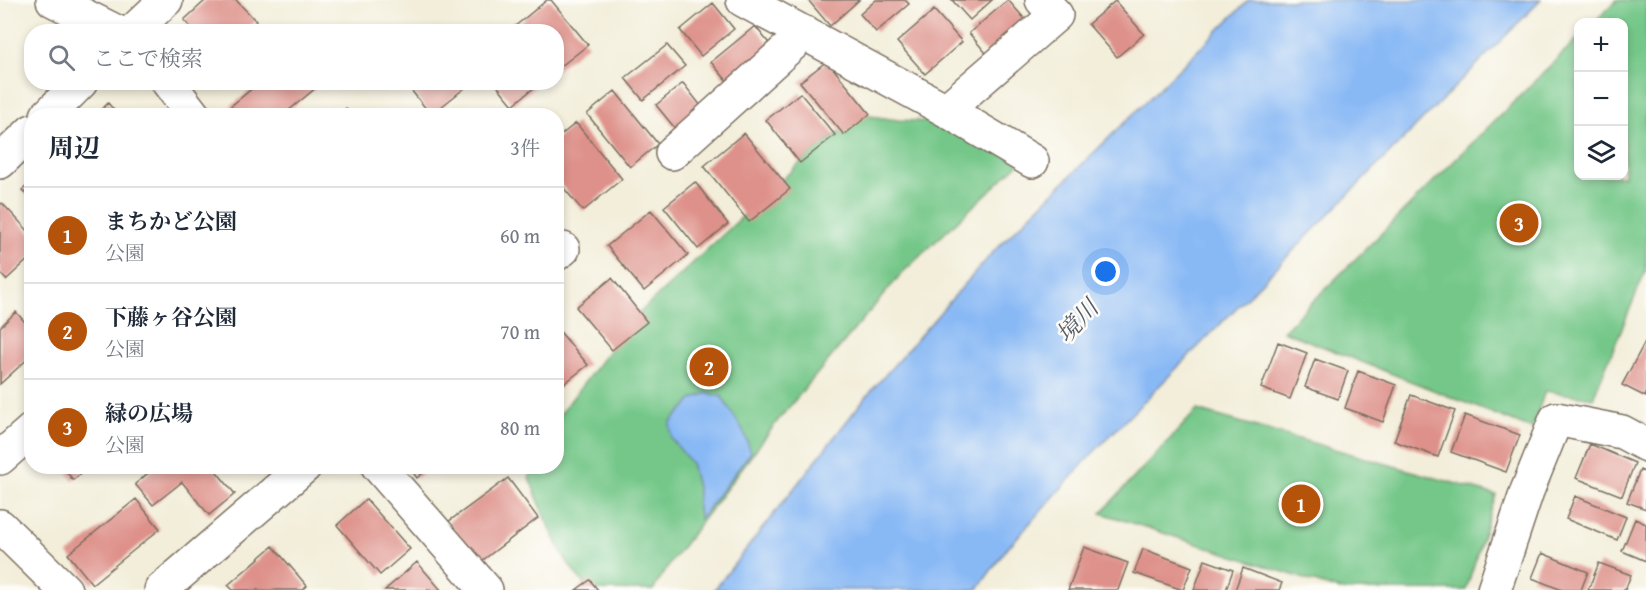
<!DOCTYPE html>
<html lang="ja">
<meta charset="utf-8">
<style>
body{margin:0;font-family:"Gentium Book Plus","Noto Serif JP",serif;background:#f6f6f7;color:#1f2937}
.controls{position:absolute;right:18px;top:18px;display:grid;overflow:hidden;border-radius:12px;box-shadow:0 3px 9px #0003}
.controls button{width:54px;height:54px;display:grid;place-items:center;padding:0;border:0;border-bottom:2px solid #e0e1e3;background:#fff;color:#1f2937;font:30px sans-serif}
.you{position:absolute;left:1106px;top:272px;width:21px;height:21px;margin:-15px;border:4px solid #fff;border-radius:50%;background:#1a73e8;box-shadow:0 0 0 9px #1a73e833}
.badge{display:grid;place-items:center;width:39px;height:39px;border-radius:50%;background:#b45309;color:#fff;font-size:20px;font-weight:700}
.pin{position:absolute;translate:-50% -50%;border:3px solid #fff;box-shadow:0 2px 6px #0006}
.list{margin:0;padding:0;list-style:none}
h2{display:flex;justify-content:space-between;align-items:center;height:78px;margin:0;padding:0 24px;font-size:26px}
h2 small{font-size:20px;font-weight:400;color:#747a83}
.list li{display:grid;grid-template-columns:39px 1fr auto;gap:18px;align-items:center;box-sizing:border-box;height:96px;padding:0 24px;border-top:2px solid #e0e1e3}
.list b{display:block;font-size:22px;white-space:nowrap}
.list p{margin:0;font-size:20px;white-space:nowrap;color:#747a83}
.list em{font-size:20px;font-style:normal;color:#747a83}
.icon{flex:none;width:33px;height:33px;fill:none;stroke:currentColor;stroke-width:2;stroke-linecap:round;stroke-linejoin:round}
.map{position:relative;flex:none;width:1646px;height:590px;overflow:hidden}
.search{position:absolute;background:#fff;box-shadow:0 3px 9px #0003;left:24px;top:24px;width:540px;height:66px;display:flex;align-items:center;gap:15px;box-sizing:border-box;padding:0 21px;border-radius:24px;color:#747a83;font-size:22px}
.panel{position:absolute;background:#fff;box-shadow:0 3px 9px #0003;left:24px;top:108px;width:540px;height:366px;border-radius:24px}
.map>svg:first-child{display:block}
.green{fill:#75c789;stroke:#587854;stroke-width:1.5}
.water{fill:#89b9f5;stroke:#62728a;stroke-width:1.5}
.building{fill:#de918a}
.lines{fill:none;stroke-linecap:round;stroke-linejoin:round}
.street-casing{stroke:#7b6f60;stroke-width:36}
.street{stroke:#fff;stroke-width:33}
.labels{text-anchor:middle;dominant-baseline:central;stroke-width:5;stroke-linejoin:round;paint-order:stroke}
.water-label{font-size:24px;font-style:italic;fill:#565c69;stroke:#fdfcf7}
</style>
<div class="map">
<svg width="1646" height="590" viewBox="0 0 1646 590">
<rect width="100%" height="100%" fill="#fdfcf7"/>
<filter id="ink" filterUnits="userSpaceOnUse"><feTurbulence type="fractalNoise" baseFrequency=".0167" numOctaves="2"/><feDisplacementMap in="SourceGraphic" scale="12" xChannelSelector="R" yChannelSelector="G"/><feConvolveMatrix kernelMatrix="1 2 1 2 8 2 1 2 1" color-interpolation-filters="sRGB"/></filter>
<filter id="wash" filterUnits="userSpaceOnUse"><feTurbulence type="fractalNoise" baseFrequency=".008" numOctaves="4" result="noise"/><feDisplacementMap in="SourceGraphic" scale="24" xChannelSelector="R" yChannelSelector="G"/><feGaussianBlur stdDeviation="1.35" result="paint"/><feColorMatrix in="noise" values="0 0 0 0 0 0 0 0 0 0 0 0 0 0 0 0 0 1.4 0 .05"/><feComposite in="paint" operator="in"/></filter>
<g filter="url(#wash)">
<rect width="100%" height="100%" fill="#f3eeda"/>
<path class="green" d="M1617,0H1646V270L1593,398L1545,391L1532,429L1283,331L1578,38V176H1624V22H1594Z
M863,115L898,120L1006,126L1030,153L902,273L779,419L671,562L653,590C640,590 608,590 597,590C566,582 542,506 529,478L534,467L556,466L557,418L635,317L803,160Z
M1197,410L1496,495L1466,590H1339L1101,513Z"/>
<path class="water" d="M1249,0H1541L1091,455L1005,551L977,590H714L865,398L994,251Z
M707,393L722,397L743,430L751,452L700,519L697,504L698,491L691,463L671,438L670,423L693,399Z"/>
<g id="blocks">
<path class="building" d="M206,0H236L256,21L245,32H195L184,20Z
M547,0H551L588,45L556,70V32H508Z
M808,0H859L830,26Z
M876,0H905L909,4L876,32L860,14Z
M952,0H992L970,20Z
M1008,0L1030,25L991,59L969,33Z
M1115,1L1144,34L1117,57L1088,24Z
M713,3L734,29L701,56L680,30Z
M934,10L962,42L925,74L897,42Z
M755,26L772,47L728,82L711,62Z
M667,45L685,66L643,100L625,78Z
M827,61L870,114L844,135L800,82Z
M260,82H323L282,116H238L231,106Z
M419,82H462L466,87L431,115L411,90Z
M494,82H541L513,105Z
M683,83L705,111L678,132L656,105Z
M615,91L658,144L630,167L587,114Z
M800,93L835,135L800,163L766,120Z
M108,103L119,116H95Z
M346,108L353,116H337Z
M576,123L622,179L583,211L556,179V139Z
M744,133L790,189L749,222L704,166Z
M32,182V200L22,190Z
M695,182L728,224L698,249L664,207Z
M2,203L32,235V256L6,280L0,273V205Z
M651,210L688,255L644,291L607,246Z
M612,278L647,322L612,350L576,307Z
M16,312L32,330V355L0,384V327Z
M556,327L588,365L556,390Z
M1646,340V397L1622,385Z
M1278,342L1307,353L1290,399L1261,388Z
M1315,359L1348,371L1338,399L1305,387Z
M1358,371L1396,385L1383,422L1345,408Z
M1411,395L1455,411L1438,457L1394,441Z
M1465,415L1520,435L1506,472L1451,452Z
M1590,444L1635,463L1622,496L1576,478Z
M62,466H90L73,480Z
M157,466H212L235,494L209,515L182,482L153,505L135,484Z
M408,466H431L417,478Z
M1640,470L1646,473V509L1627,502Z
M508,478L538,518L479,563L448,522Z
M1575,496L1626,517L1617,540L1566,519Z
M136,499L160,529L92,584L68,554Z
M366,499L410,549L380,575L337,525Z
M1635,519L1646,524V561L1622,551Z
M273,546L307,586L303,590H233L228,585Z
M1084,547L1128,563L1118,590H1068Z
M1143,549L1192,567L1183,590L1134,573Z
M1542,553L1588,572L1581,590H1562L1532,578Z
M1205,560L1233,570L1226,590H1194Z
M417,562L441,590H385Z
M1599,563L1631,575L1625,590H1588Z
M1243,568L1282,583L1279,590H1235Z
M590,580L598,590H576Z"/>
</g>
</g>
<g filter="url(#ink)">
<use href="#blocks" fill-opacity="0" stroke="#7b6f60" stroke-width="1.5"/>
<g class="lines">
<g class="street-casing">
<path id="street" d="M53,0L117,32
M743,0L946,110L1032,161
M132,32L166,0
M168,82L194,116
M946,110L1056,15L1042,0
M47,116L81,82
M672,153L805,33
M0,162L32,131
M556,254L563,249
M0,458L32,430
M378,466L486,590
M0,526L65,590
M161,590L305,466
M1494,590L1527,491L1556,419L1622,432L1646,445"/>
</g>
<use href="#street" class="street"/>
</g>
</g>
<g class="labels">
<g class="water-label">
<text transform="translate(1077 321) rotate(-47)">境川</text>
</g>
</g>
</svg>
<div class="controls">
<button>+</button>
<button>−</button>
<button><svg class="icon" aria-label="layers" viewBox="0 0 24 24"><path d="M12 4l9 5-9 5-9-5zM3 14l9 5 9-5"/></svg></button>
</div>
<div class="you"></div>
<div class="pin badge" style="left:1301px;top:504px">1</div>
<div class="pin badge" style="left:709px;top:367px">2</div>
<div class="pin badge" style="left:1519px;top:223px">3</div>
<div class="search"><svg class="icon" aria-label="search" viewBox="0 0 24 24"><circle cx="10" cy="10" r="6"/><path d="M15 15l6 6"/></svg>ここで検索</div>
<section class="panel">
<h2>周辺<small>3件</small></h2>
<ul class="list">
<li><span class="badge">1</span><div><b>まちかど公園</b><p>公園</p></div><em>60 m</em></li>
<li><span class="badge">2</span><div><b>下藤ヶ谷公園</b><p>公園</p></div><em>70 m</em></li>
<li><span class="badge">3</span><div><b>緑の広場</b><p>公園</p></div><em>80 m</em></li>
</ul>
</section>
</div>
